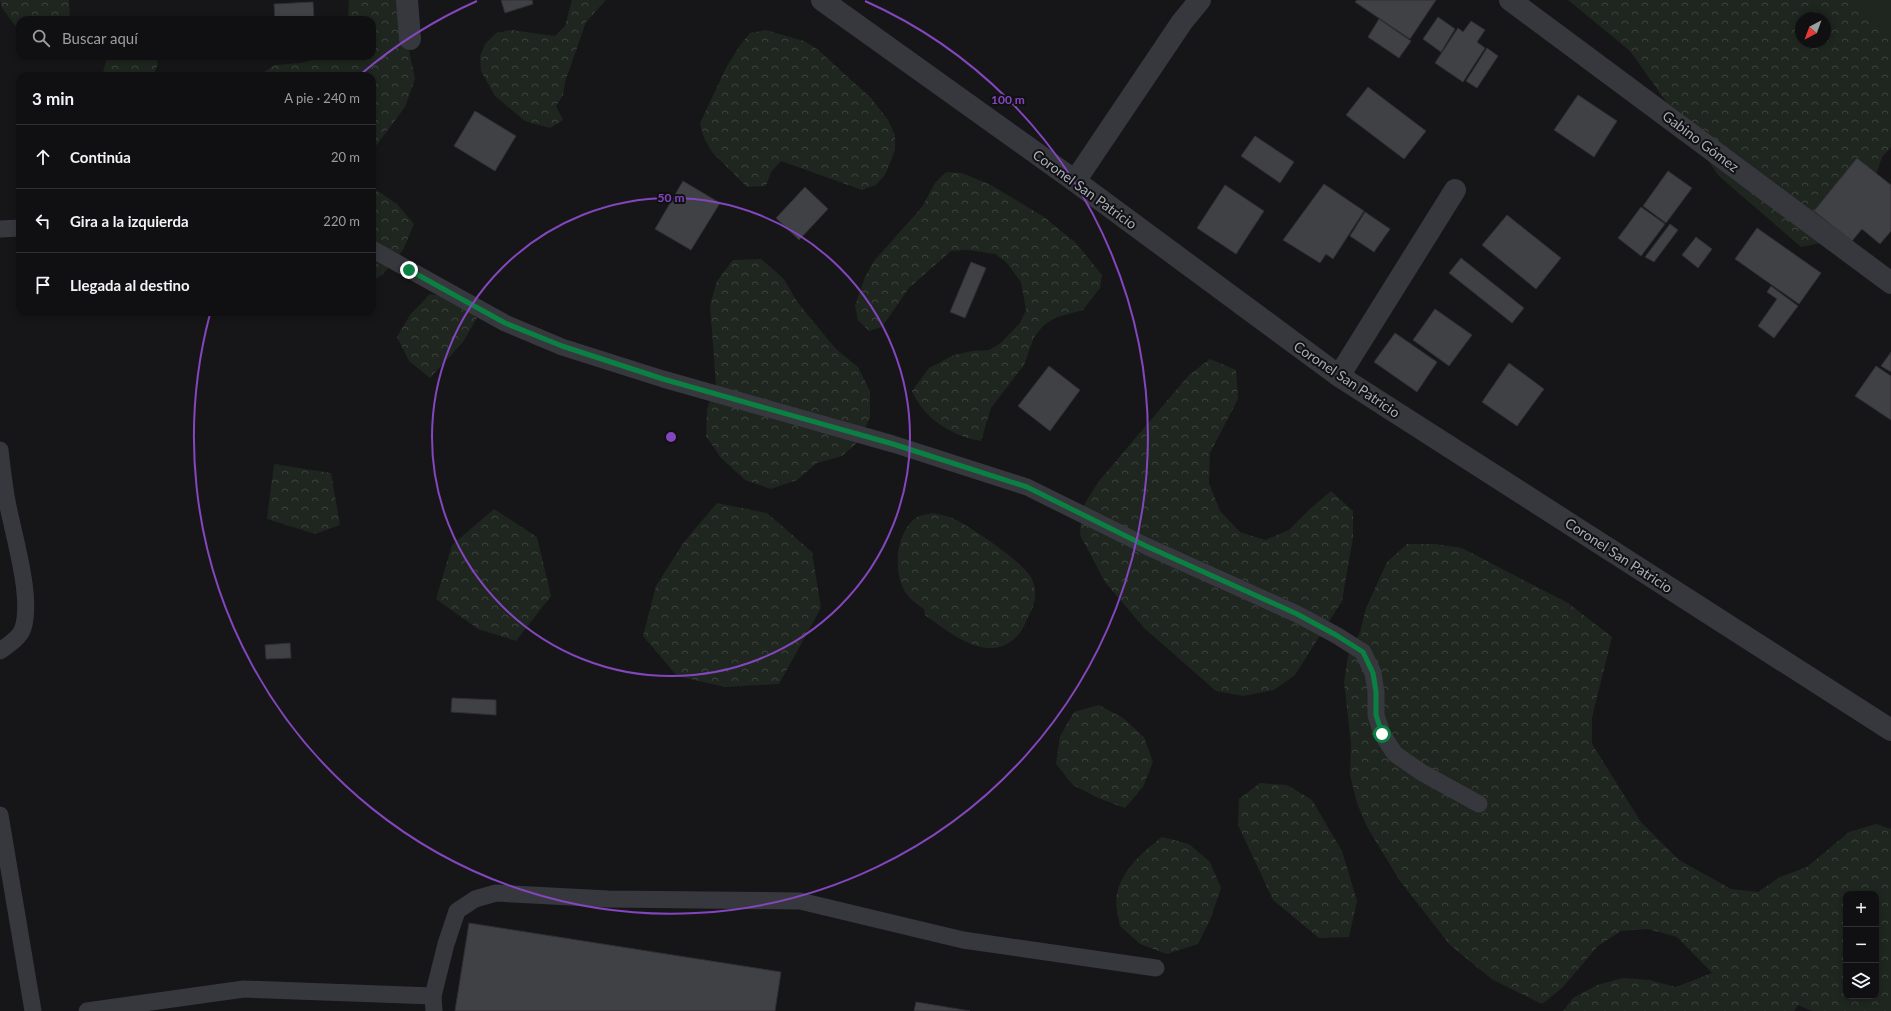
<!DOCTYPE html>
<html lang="es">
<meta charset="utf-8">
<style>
body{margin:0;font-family:Lato,sans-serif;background:#1e1e20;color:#f1f3f6}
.controls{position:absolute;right:12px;bottom:12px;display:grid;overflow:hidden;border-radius:8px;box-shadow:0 2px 6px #0003}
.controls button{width:36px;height:36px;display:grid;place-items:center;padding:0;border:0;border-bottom:1px solid #303032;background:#101012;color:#f1f3f6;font:20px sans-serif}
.compass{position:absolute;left:1795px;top:12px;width:36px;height:36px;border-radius:50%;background:#101012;box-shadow:0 2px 6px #0003;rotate:221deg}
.stop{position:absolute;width:12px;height:12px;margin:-9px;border:3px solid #0b8043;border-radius:50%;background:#fff}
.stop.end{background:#0b8043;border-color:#fff;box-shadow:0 1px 4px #0008}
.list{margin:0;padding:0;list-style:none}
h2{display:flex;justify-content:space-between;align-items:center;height:52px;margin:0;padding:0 16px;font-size:17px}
h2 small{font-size:13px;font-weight:400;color:#9c9d9f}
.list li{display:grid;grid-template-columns:26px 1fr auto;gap:12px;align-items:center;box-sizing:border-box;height:64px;padding:0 16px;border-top:1px solid #303032}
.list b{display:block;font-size:15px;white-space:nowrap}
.list em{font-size:13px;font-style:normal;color:#9c9d9f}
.icon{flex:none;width:22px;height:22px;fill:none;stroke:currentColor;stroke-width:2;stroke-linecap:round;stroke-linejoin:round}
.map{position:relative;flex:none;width:1891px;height:1011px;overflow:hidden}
.search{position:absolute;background:#101012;box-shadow:0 2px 6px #0003;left:16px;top:16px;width:360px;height:44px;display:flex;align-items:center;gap:10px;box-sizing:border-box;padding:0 14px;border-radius:12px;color:#9c9d9f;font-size:15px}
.panel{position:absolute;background:#101012;box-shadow:0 2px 6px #0003;left:16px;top:72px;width:360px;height:244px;border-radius:12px}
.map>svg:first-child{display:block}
.forest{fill:url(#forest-crowns);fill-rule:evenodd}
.pitch{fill:#1e261f}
.building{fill:#404145;stroke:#303034}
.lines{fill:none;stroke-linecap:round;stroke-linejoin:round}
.lane{stroke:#37383d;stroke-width:17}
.street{stroke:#37383d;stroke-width:22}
.route{stroke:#0b8043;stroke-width:5}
.ring{fill:none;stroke:#8446be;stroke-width:2}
.labels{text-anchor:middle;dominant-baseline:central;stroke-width:4;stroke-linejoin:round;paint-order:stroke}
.street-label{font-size:14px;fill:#a8adb8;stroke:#111113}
.centre{fill:#8446be;stroke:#111113;stroke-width:2}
.ring-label{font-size:12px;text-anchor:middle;font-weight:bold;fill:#8446be;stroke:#111113;stroke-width:4;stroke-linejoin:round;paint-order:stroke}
</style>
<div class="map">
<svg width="1891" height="1011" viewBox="0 0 1891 1011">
<defs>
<pattern id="forest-crowns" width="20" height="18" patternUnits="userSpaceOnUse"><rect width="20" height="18" fill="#1e261f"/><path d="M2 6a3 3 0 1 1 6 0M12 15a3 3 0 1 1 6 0" fill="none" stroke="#3c433d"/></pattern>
</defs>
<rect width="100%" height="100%" fill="#161618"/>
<path class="forest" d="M0,0H69L70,20H20V32L2,8Z
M349,0H417L409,50L415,79L405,107L372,151V76H258L275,65L301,63L327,56H372V20H348Z
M572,0H606L586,22L565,82L563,95L556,106L563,120L550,128L525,121L495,96L481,71L480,56L485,44L496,33L511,30L555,36L565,26Z
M1568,0H1891V147L1882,157L1855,236L1801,247L1719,176L1630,51ZM1801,18H1825V42H1801Z
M766,30L804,41L817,49L871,98L888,120L895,135V150L885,175L876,185L862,190L781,161L771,172L766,186L747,187L712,152L704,138L700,123L727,66L741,44L750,33Z
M107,56H155L158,64L153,76H108L103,73Z
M946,172L962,173L991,185L1044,217L1076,243L1102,275L1100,288L1083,310L1054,318L1043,326L1034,337L1024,365L991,408L981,441C953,437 923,418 912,391L929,368L954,355L972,351L989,350L1001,343L1020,323L1026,310L1021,282L1006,262L995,254L968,250L951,251L909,288L882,327L869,331L858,320L855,306L865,277L874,261L922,207L935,183Z
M372,187L397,204L414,224L403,250L384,273L372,282Z
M761,259L783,278L798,303L836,349L858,367L870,391V418L858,442L842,456L817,463L797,480L771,489L745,480L721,458L706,436L707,409L716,385L710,305L717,281L733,260Z
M430,294L457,298L477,318L463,342L430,378L409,361L397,337L410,315Z
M1210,359L1236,370L1238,399L1210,453L1209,483L1220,511L1240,532L1265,540L1289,530L1311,508L1331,491L1353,511V538L1342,601L1295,675L1274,690L1243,696L1216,691L1144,628L1105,582L1080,535L1082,508L1099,481L1189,375Z
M274,464L331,473L340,525L315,534L267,519Z
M717,503L767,513L812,552L821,608L779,684L725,687L677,676L643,636L656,586L684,542Z
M494,509L537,537L551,596L516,641L478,629L436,599L452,545Z
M932,513C938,514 944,515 950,517C966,523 1026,564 1032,579C1038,594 1035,606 1027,619C1025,624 1022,631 1018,635C990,667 950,633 925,615L924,609C915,603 908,598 903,588C893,568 897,530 917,517C921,515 928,514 932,513Z
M1407,544H1435L1462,548L1568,603L1612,637L1592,717V744L1641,822L1679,860L1731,889L1758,892L1780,877L1807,867L1849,832L1876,824L1891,829V1011H1812L1798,1005L1794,1011H1563L1573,998L1597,985L1623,978L1650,980L1676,987L1712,973L1677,937L1648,929L1621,931L1598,946L1562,988L1542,1004L1493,980L1450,945L1400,881L1367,827L1357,803L1350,775L1351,744L1344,682L1348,656L1360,632L1366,608L1387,562ZM1846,894H1876V996H1846Z
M1099,705L1123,718L1144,737L1153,762L1143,787L1125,808L1098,798L1073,785L1056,764L1060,736L1074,712Z
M1260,783L1287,785L1312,800L1342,851L1357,901L1349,937L1319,938L1273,900L1238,825L1239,799Z
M1162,837L1189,844L1210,862L1221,888L1210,920L1198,944L1167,954L1140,944L1120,926C1119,918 1116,909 1116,901C1118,873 1141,853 1162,837Z"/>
<path class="pitch" d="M1863,0H1891V31L1857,10Z"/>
<path class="building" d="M501,0H532L533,4L505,13Z
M1357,0H1436L1410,39L1355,2Z
M313,2L314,19L275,20L274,4Z
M1438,17L1455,29L1441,52L1423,39Z
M1379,19L1411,41L1399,58L1368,37Z
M1471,21L1485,30L1477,42L1485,48L1463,82L1435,63L1458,28L1463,32Z
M1487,48L1498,56L1477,88L1466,81Z
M1368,87L1426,131L1404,159L1346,115Z
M1578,95L1617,121L1594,157L1554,130Z
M475,111L516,136L495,171L454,146Z
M1255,136L1294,162L1280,183L1241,156Z
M1857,158L1891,185V231L1880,244L1862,229L1852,241L1814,211Z
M1668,171L1692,188L1666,223L1643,206Z
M683,181L720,203L691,250L655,229Z
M1324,184L1364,211L1333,259L1326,254L1320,263L1283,240Z
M1225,185L1264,211L1236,254L1197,228Z
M805,187L828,209L799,240L776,218Z
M1641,207L1665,224L1641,256L1618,238Z
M1365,212L1390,229L1374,252L1350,236Z
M1507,215L1561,258L1536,289L1482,245Z
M1670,224L1678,230L1654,262L1645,257Z
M1757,228L1821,273L1799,304L1735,259Z
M1696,237L1712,249L1698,268L1682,255Z
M1461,258L1524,308L1512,323L1449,273Z
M971,262L986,268L965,318L950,312Z
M1771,286L1798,306L1774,338L1758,326L1777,299L1767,292Z
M1435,309L1472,335L1449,366L1413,340Z
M1395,333L1437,362L1417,392L1374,362Z
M1891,352V372L1881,366Z
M1509,363L1544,389L1517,426L1482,402Z
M1049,366L1080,390L1050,431L1018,406Z
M1876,366L1891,376V420L1855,396Z
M290,643L291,658L266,659L265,645Z
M452,698L496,700V715L451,712Z
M469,923L781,972L775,1011H455Z
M916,1002L970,1011H914Z"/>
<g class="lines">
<path class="lane" d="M0,229L20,228
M372,249L505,323L562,347L663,379L893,444L1027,487L1146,546L1297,614L1336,635L1363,652L1373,673L1376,692V715L1382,734L1395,754L1421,772L1479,804
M0,450C2,467 4,485 7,501C13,534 33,597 23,628C20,638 8,645 0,651
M0,815L33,1011
M87,1011L244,989L433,996
M434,1011L433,996L446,944L457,911L475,899L496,893L608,899L800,901L963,940L1156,968"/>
<path class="street" d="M407,0L410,39
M822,0L1075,181L1339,376L1891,730
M1510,0L1891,283
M1075,181L1182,22L1200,0
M1339,376L1455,190"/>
</g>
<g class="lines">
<path class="route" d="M409,270L505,323L562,346L663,379L893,444L1027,487L1146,546L1297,614L1336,635L1363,652L1373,673L1376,692V715L1382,734"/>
</g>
<g class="ring">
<circle cx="671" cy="437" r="239"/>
<path d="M361 74A477 477 0 0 1 477 1M865 1A477 477 0 1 1 210 314"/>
</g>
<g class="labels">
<g class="street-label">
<text transform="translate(1701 141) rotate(37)">Gabino Gómez</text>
<text transform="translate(1085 189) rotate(36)">Coronel San Patricio</text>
<text transform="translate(1347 379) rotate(34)">Coronel San Patricio</text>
<text transform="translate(1619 555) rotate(33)">Coronel San Patricio</text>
</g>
</g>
<circle cx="671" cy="437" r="6" class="centre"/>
<g class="ring-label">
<text x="1008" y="104">100 m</text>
<text x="671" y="202">50 m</text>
</g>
</svg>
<div class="controls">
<button>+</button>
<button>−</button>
<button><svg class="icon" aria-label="layers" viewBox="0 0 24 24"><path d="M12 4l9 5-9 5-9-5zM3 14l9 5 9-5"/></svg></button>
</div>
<svg class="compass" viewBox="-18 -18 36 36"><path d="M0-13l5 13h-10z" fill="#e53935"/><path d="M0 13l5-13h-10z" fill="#9c9d9f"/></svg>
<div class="stop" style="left:1382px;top:734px"></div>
<div class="stop end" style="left:409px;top:270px"></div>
<div class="search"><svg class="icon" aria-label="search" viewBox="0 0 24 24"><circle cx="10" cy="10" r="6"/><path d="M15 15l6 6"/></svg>Buscar aquí</div>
<section class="panel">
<h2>3 min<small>A pie · 240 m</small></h2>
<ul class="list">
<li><svg class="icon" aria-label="ahead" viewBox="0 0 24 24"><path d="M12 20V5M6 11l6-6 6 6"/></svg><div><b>Continúa</b></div><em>20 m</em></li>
<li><svg class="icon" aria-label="left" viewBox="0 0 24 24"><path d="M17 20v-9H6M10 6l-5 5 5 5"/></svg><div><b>Gira a la izquierda</b></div><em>220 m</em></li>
<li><svg class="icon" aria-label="arrive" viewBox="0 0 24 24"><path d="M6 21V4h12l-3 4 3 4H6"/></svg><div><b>Llegada al destino</b></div></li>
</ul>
</section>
</div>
